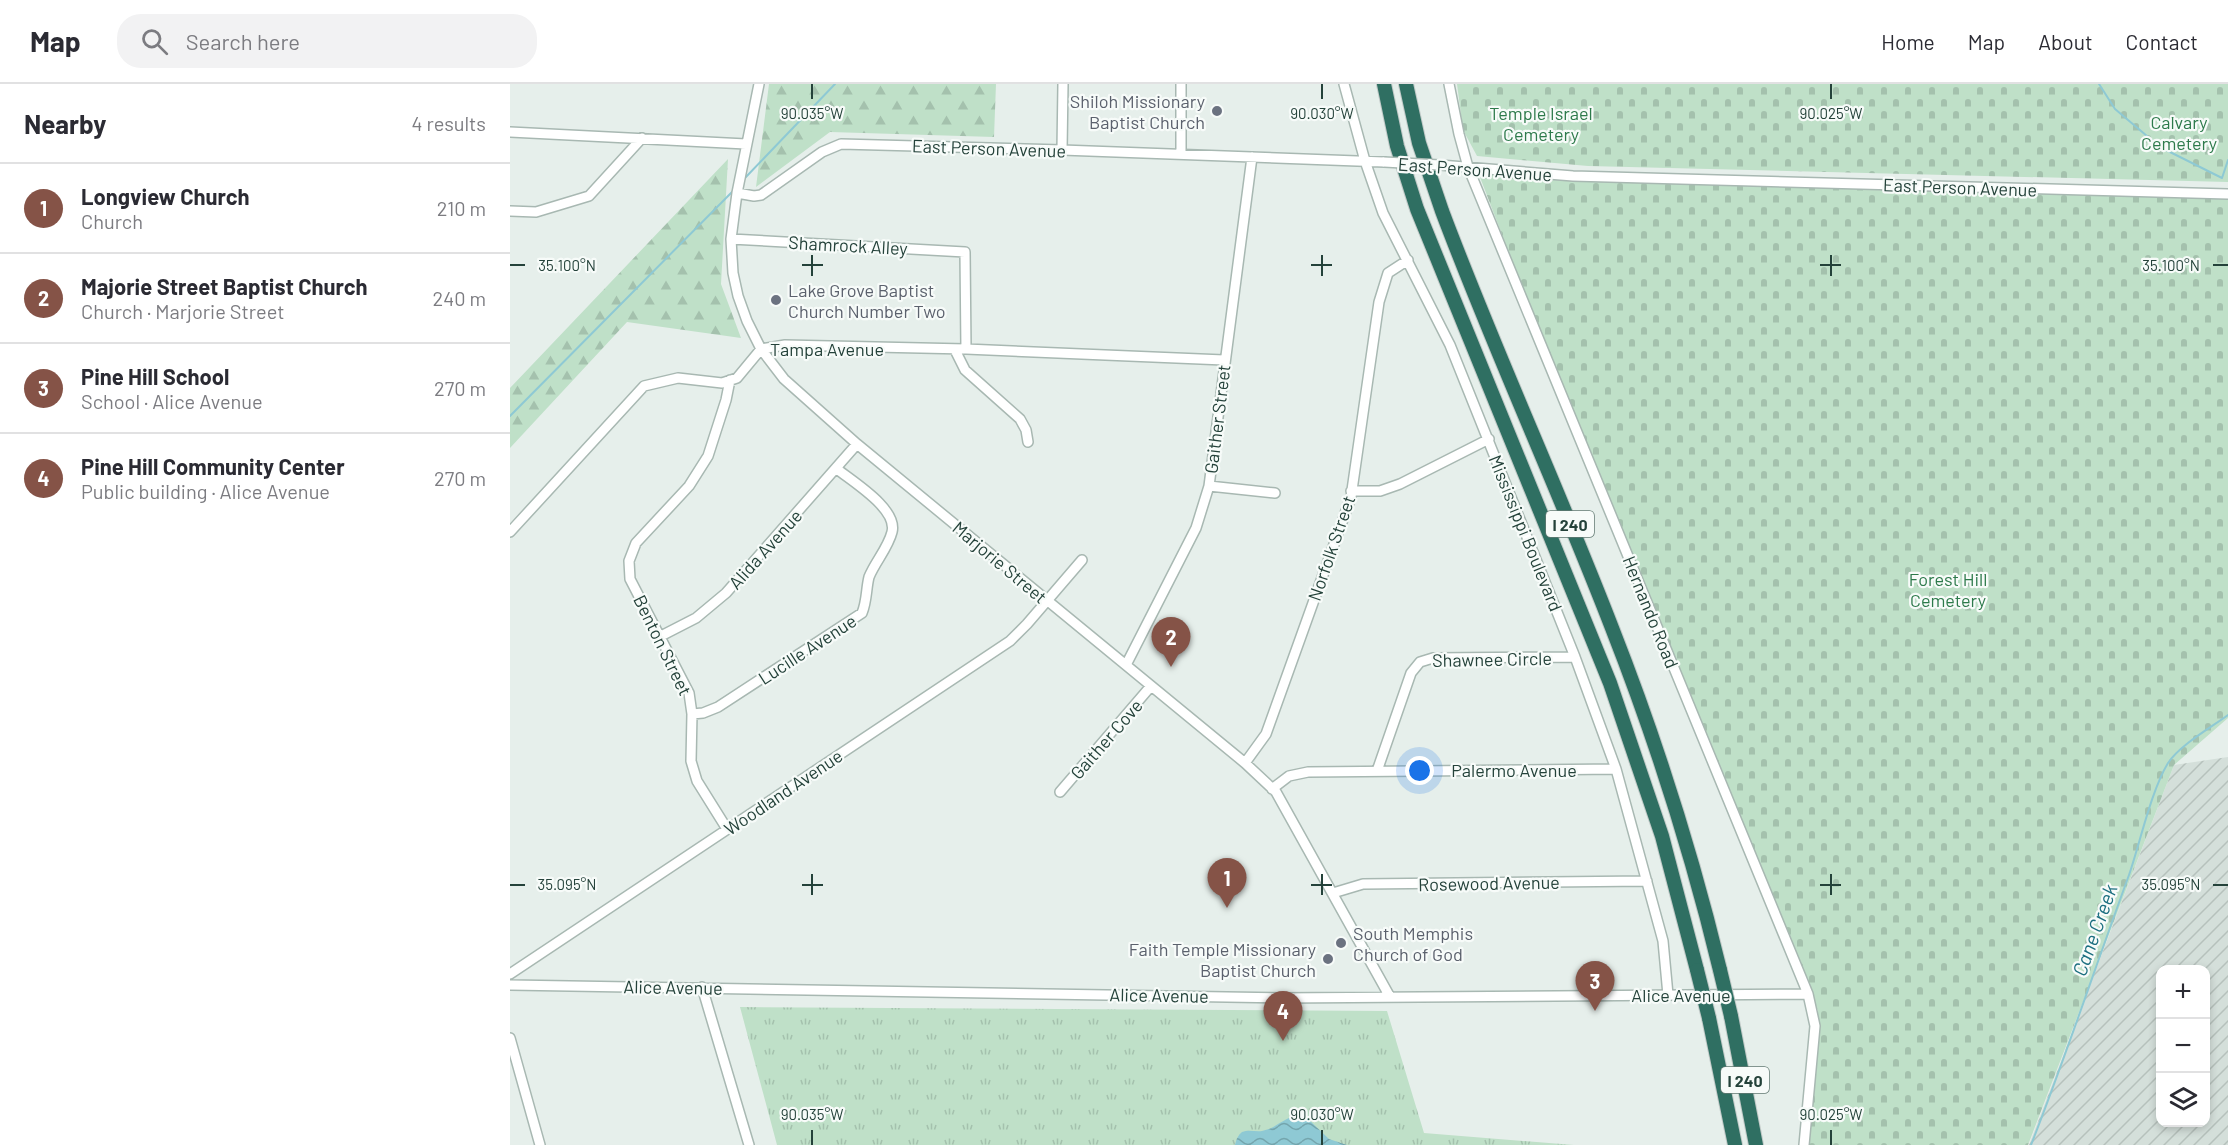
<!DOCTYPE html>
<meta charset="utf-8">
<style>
body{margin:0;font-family:Barlow,sans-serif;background:#f2f2f3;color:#2b2b33}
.controls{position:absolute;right:18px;bottom:18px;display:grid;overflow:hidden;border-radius:12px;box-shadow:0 3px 9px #0003}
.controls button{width:54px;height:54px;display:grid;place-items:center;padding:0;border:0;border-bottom:2px solid #e1e1e2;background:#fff;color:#2b2b33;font:30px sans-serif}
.you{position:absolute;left:910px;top:687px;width:21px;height:21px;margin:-15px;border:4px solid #fff;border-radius:50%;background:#1a73e8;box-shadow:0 0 0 9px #1a73e833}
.badge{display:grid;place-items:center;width:39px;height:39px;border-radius:50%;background:#855347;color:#fff;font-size:20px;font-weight:700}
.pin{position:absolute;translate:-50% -50px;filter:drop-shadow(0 2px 3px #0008)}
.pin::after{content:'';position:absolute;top:32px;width:21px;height:18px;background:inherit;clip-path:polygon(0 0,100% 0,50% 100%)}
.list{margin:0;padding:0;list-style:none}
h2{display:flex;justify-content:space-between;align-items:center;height:78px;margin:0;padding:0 24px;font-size:26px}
h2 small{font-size:20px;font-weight:400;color:#7c7c81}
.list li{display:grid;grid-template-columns:39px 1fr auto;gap:18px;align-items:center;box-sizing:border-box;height:90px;padding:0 24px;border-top:2px solid #e1e1e2}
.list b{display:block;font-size:22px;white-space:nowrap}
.list p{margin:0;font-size:20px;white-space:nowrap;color:#7c7c81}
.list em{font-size:20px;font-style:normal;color:#7c7c81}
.icon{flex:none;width:33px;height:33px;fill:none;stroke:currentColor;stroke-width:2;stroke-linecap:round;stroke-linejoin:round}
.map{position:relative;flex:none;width:1718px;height:1061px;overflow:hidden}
header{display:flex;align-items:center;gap:36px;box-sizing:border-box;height:84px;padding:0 30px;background:#fff;border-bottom:2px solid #e1e1e2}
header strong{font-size:28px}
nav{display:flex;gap:33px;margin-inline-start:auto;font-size:21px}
.search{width:420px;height:54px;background:#f2f2f3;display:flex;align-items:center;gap:15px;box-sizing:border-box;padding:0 21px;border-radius:24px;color:#7c7c81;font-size:22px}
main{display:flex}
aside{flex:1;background:#fff}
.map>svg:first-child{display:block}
.industrial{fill:url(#industrial-furrows);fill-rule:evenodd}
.grass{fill:url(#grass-tufts)}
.forest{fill:url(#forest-firs)}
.cemetery{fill:url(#cemetery-stones)}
.water{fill:url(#water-waves)}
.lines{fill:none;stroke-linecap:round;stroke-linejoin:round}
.stream{stroke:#8ec9d4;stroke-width:2}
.minor-casing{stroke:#a8b8b2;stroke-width:12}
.highway-casing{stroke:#c2cac8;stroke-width:16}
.minor{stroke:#fff;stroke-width:9}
.highway{stroke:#2f6f62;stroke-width:14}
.minor-bridge-casing{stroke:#a8b8b2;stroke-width:12;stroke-linecap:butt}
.highway-bridge-casing{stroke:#c2cac8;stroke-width:16;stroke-linecap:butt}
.minor-bridge{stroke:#fff;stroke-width:9}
.highway-bridge{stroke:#2f6f62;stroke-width:14}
.ticks{fill:none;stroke:#24423a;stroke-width:2}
.worship-dot{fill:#6b7280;stroke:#f7fbf9;stroke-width:2}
.labels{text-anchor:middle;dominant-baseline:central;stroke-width:4.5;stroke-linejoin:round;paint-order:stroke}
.shield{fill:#f7fbf9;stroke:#637a73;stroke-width:1.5}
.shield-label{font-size:16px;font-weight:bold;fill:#24423a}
.worship-label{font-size:18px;fill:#5b616d;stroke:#f7fbf9;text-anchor:end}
.park-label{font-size:18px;fill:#2d7a4b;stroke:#f7fbf9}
.street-label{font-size:18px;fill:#24423a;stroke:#f7fbf9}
.water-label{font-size:20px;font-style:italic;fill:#1c6f80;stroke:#f7fbf9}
.ticks-label{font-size:15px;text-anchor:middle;fill:#24423a;stroke:#f7fbf9;stroke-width:4.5;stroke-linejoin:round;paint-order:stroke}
</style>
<header>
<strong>Map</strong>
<div class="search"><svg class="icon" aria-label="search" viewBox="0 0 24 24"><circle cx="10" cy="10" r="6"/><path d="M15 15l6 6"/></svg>Search here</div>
<nav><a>Home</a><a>Map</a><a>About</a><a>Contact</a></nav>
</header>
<main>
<aside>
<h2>Nearby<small>4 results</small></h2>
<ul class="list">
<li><span class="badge">1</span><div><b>Longview Church</b><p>Church</p></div><em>210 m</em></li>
<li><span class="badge">2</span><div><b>Majorie Street Baptist Church</b><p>Church · Marjorie Street</p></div><em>240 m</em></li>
<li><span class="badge">3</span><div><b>Pine Hill School</b><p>School · Alice Avenue</p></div><em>270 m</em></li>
<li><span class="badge">4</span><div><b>Pine Hill Community Center</b><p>Public building · Alice Avenue</p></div><em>270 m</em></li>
</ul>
</aside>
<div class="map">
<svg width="1718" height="1061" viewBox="0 0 1718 1061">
<defs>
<pattern id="industrial-furrows" width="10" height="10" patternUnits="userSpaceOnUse" patternTransform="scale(1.5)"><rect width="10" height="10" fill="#d4dfda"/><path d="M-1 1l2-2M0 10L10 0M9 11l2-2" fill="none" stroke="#b6c1bc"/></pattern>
<pattern id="grass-tufts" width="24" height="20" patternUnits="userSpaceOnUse" patternTransform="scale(1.5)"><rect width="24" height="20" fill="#bfe0c8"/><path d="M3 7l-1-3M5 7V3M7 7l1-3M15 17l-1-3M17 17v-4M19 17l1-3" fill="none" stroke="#a4c1ad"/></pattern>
<pattern id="forest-firs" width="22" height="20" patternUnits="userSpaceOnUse" patternTransform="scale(1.5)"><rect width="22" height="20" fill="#bfe0c8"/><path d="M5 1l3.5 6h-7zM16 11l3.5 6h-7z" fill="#a4c1ad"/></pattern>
<pattern id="cemetery-stones" width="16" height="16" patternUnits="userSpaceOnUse" patternTransform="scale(1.5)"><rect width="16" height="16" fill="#bfe0c8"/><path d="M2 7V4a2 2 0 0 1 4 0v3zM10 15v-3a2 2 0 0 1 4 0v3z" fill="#a4c1ad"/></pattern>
<pattern id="water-waves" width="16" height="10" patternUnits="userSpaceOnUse" patternTransform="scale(1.5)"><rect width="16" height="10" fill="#8ec9d4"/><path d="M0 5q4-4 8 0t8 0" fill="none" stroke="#74a5ad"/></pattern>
</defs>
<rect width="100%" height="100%" fill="#e6efeb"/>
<path class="industrial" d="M1718,673V1061H1519L1664,681ZM1650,886H1696V1038H1650Z"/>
<path class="grass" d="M230,923L877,927L914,1049L1064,1061H267Z"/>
<path class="forest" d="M259,0H486L484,53L320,48L246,103Z
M218,75L211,200L231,254L117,238L0,364V304Z"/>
<path class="cemetery" d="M947,0H1718V98L1078,82L967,72L953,46Z
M968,88L1718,114V634L1664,681L1518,1061H1297L1308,927L1019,221Z"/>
<path class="water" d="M788,1031L796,1033L819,1055L837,1061H725C726,1056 728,1051 732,1048C739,1045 745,1048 752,1047C765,1045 773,1034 788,1031Z"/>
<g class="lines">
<path class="stream" d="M1589,0L1605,25L1650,63L1712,94L1718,76
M234,95L325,0
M0,332L224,106
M1521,1061C1556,972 1586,881 1619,791C1630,759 1641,707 1658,679C1670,661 1700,644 1718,631"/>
<g class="minor-casing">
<path id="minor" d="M249,0L227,109L221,155L223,189L228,212L237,237L251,265L274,295L347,360L735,679L766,708L880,913
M834,0L855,77L873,129L940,261L1065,573L1106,685L1153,857L1158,911
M939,0L949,50L958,83L1298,910L1305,942L1294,1061
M0,48L236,60
M552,66L553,0
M671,70V0
M930,81L1063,92L1718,110
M227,109L244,112L251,111L312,68L331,60L552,66L874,78
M0,127L26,128L79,112L132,54
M221,155L455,168L456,265
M445,266L455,286L510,335L516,346L518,358
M699,402L765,409
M841,407H870L890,400L979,355
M0,448L134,302L168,294L212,299L227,294L251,265L275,261L456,265L714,276
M149,553L186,534L216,509L347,360
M616,581L686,444L699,402L742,73
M182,630L193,629L208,623L352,529C357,517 356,505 359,493C365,478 378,464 382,448C388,425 343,398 327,385
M735,679L756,650L841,413L869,218L878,189L898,176
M867,687L901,589L910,578L923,574L1065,573
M762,705L779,692L798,688L1106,685
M550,708L641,602
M217,745L187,697L181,677L182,630L179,609L120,495L119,477L126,459L179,402L198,372L216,316L220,296
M823,809L853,800L1137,797
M0,890L500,557L517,540L572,476
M0,901L770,914L1298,910
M192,903L239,1061
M0,954L30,1061"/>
</g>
<g class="highway-casing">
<path id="highway" d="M874,0L887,62L907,125L1100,599L1152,752L1187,886
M896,0L909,59L932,127C985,268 1048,404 1102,544C1146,656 1182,770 1210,886
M1221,932L1246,1061
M1199,934L1225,1061"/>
</g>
<use href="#minor" class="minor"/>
<use href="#highway" class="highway"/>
<g class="minor-bridge-casing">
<path id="minor-bridge" d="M874,78L930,81"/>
</g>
<g class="highway-bridge-casing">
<path id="highway-bridge" d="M1187,886L1199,934
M1210,886L1221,932"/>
</g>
<use href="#minor-bridge" class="minor-bridge"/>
<use href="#highway-bridge" class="highway-bridge"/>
</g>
<path class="ticks" d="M302,0V15M812,0V15M1321,0V15M302,171V192M812,171V192M1321,171V192M0,181H15M292,181H313M801,181H822M1310,181H1331M1703,181H1718M302,790V811M812,790V811M1321,790V811M0,801H15M292,801H313M801,801H822M1310,801H1331M1703,801H1718M302,1046V1061M812,1046V1061M1321,1046V1061"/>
<g class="worship-dot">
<circle cx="707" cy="27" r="6"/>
<circle cx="266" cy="216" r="6"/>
<circle cx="831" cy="859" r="6"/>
<circle cx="818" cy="875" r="6"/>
</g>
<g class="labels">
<g class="shield">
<rect x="1036" y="427" width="48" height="26" rx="4.5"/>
<rect x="1211" y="983" width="48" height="26" rx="4.5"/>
</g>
<g class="shield-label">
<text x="1060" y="440">I 240</text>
<text x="1235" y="996">I 240</text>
</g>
<g class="worship-label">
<text x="695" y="17">Shiloh Missionary<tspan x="695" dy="21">Baptist Church</tspan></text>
<text x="278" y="206" text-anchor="start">Lake Grove Baptist<tspan x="278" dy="21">Church Number Two</tspan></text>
<text x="843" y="849" text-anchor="start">South Memphis<tspan x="843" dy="21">Church of God</tspan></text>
<text x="806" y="865">Faith Temple Missionary<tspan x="806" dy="21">Baptist Church</tspan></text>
</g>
<g class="park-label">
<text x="1031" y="29">Temple Israel<tspan x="1031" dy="21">Cemetery</tspan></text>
<text x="1669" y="38">Calvary<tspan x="1669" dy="21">Cemetery</tspan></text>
<text x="1438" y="495">Forest Hill<tspan x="1438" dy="21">Cemetery</tspan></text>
</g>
<g class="street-label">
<text transform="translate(479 64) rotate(2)">East Person Avenue</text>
<text transform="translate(965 85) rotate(4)">East Person Avenue</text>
<text transform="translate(1450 103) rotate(2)">East Person Avenue</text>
<text transform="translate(338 161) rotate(3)">Shamrock Alley</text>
<text x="317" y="265">Tampa Avenue</text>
<text transform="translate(707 335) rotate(-83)">Gaither Street</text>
<text transform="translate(1016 449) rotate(68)">Mississippi Boulevard</text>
<text transform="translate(821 464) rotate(-71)">Norfolk Street</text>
<text transform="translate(255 465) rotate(-48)">Alida Avenue</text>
<text transform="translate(490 478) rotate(40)">Marjorie Street</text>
<text transform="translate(1141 528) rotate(68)">Hernando Road</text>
<text transform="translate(153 561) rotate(64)">Benton Street</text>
<text transform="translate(297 565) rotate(-33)">Lucille Avenue</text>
<text transform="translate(982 575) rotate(-1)">Shawnee Circle</text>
<text transform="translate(596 655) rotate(-49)">Gaither Cove</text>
<text x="1004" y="686">Palermo Avenue</text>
<text transform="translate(273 708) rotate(-34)">Woodland Avenue</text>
<text transform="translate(979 799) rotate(-1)">Rosewood Avenue</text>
<text transform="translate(163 903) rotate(1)">Alice Avenue</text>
<text transform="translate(649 911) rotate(1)">Alice Avenue</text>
<text x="1171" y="911">Alice Avenue</text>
</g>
<g class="water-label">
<text transform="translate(1584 846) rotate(-70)">Cane Creek</text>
</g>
</g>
<g class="ticks-label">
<text x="302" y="35">90.035°W</text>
<text x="812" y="35">90.030°W</text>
<text x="1321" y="35">90.025°W</text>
<text x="57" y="187">35.100°N</text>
<text x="1661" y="187">35.100°N</text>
<text x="57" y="806">35.095°N</text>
<text x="1661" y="806">35.095°N</text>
<text x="302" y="1036">90.035°W</text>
<text x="812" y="1036">90.030°W</text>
<text x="1321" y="1036">90.025°W</text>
</g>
</svg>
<div class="controls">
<button>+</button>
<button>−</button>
<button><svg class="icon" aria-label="layers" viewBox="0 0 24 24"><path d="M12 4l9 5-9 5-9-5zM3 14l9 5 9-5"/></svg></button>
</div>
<div class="you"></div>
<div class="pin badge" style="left:717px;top:824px">1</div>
<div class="pin badge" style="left:661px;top:583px">2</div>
<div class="pin badge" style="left:1085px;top:927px">3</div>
<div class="pin badge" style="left:773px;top:957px">4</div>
</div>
</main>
